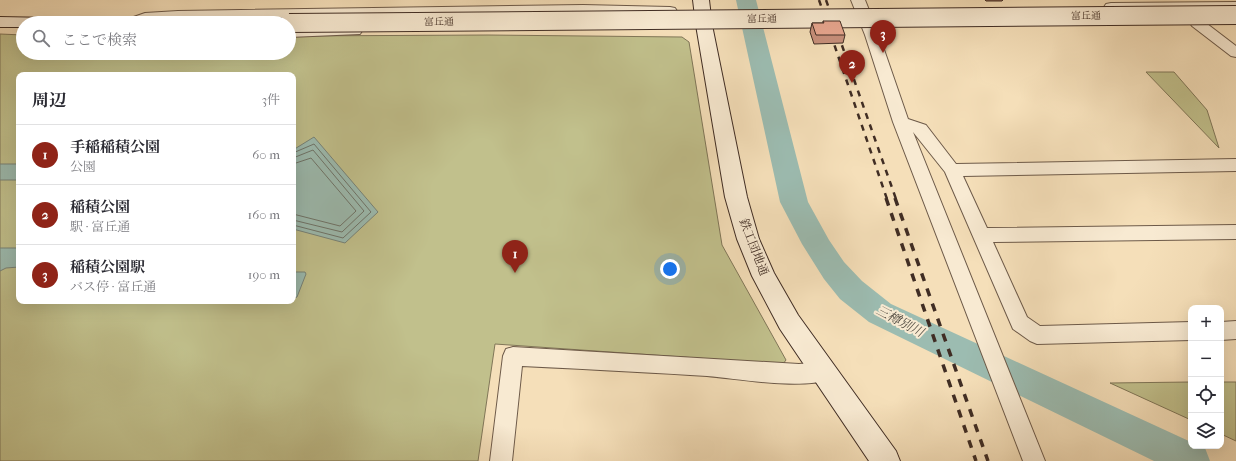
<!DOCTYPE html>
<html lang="ja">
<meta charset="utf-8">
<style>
body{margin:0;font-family:"IM FELL French Canon","Noto Serif JP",serif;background:#f2f2f3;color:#2b2b33}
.controls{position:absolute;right:12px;bottom:12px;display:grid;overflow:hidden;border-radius:8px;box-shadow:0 4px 16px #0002}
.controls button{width:36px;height:36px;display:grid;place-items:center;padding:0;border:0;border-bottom:1px solid #e1e1e2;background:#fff;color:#2b2b33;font:20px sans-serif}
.you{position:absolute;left:670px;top:269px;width:14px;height:14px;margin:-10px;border:3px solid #fff;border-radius:50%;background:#1a73e8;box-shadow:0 0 0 6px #1a73e833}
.badge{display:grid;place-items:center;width:26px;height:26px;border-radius:50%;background:#8f2418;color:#fff;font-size:13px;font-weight:700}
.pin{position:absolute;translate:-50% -33px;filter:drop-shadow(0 1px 2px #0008)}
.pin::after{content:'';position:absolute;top:21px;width:14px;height:12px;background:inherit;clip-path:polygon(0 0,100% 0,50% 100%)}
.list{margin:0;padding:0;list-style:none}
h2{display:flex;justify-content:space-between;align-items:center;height:52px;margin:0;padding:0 16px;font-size:17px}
h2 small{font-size:13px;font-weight:400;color:#7c7c81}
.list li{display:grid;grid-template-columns:26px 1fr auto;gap:12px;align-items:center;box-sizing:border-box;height:60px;padding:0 16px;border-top:1px solid #e1e1e2}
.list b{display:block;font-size:15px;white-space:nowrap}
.list p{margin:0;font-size:13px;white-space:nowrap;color:#7c7c81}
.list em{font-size:13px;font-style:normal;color:#7c7c81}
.icon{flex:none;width:22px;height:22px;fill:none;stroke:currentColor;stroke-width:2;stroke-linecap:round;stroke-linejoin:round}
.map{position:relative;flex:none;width:1236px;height:461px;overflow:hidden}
.search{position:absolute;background:#fff;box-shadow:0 4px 16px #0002;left:16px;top:16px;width:280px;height:44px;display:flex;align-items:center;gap:10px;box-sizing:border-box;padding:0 14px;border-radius:22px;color:#7c7c81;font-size:15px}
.panel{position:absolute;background:#fff;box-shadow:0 4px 16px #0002;left:16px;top:72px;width:280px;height:232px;border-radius:8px}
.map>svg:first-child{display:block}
.green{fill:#c1c08c;stroke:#807658;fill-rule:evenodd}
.water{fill:#9cbcb1;stroke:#778379}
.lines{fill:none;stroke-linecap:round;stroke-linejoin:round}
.shore{stroke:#6e746a;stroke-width:1}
.river{fill:#9cbcb1;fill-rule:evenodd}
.street-casing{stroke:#6d5a49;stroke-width:2}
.secondary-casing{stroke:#402d24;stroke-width:2}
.street{fill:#f8ead2;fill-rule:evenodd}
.secondary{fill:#f8ead2;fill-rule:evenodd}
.rail-far1{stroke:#402d24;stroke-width:2.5;stroke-dasharray:6 6;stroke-linecap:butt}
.rail{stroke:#402d24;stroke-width:3.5;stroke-dasharray:8 8;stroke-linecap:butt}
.secondary-bridge-casing{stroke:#402d24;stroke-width:20;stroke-linecap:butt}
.secondary-bridge{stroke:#f8ead2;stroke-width:18}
.wall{fill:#c8907c;stroke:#402d24}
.building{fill:#e8a790;stroke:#402d24}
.labels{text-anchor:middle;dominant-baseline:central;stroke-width:4;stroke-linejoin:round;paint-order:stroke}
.far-street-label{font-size:10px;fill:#402d24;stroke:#f8ead2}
.street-label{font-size:12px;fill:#402d24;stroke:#f8ead2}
.water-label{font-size:13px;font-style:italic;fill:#575147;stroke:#f8ead2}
</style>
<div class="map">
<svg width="1236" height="461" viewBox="0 0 1236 461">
<rect width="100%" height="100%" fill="#f5dfb9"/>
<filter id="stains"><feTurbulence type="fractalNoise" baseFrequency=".005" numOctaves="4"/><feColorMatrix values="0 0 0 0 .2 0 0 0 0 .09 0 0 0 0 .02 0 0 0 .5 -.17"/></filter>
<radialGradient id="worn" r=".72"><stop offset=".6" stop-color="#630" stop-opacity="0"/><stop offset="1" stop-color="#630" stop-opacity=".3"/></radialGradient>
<path class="green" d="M0,34L23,35V53H289V36L488,35L682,37L689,42L722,245L786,360L783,364L495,344L478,461H0ZM19,75H293V301H19Z
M1146,72H1174L1207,110L1219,148Z
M1191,382V420L1110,383Z
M1221,382H1236V441L1221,434Z"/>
<path class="water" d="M314,137L378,212L345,243L293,229V150Z
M0,164H19V180H0Z
M0,248H19V267L6,268L0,271Z
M293,272H305L306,274L297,297L293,299Z"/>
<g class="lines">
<path class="shore" d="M293,153L314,144L371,212L343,238L293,225
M293,158L313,150L364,211L342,232L293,220
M293,164L311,158L356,211L340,226L293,214"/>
<path class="river" d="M736,0H756L808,202L829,240L844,262L862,281L891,304L1191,442V446H1199L1205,448L1210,461H1154L869,322L840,299L824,279L802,244L780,202Z"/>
<g class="street-casing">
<path id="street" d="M851,0H865L879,35L908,119L926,125L956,164L1236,159V171L963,176L987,228L1236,225V239L993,242L1027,317L1040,326L1191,322V340L1037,344L1030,341L1013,329L945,172L913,132L1045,461H1023L893,122L865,35Z
M1236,2V10L1111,11L1106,10L1104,7L1106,4L1111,3Z
M583,5L670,7L675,8L677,11L675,14L670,15L583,13L178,19C159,20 142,23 123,23L125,20L145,13L178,11Z
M1197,19L1202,20L1236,46V57L1231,56L1192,26L1190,23L1192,20Z
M355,27L360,28L362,31L360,34L289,37V29Z
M1236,321V339L1221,340V322Z
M513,347L799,364L823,362L830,365L834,372L830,379C801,390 740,379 707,376C645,372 584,369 522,366L512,461H490L503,356L506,349Z"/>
</g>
<g class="secondary-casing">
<path id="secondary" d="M693,0H709L712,25L747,197L759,239L774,273L798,315L896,451L900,461H869L780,329L752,276L737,239L725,197L696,25Z
M0,17L51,18L57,19L59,23H23V27H0Z"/>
</g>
<use href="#street" class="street"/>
<use href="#secondary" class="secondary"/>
<path class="rail-far1" d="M819,0L887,199
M826,0L896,199"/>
<path class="rail" d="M886,198L976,461
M895,198L988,461"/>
<g class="secondary-bridge-casing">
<path id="secondary-bridge" d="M289,23L1236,15"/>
</g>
<use href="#secondary-bridge" class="secondary-bridge"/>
</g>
<path class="wall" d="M985,0H1003L1002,1H986Z
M823,21L845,35L843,43L814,44L810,32L812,23H823Z"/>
<path class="building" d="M823,21H840L845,35H816L812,23H824Z"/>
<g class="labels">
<g class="far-street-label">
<text transform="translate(1086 16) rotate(-1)">富丘通</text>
<text transform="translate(762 19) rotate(-1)">富丘通</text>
<text transform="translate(439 22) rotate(-1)">富丘通</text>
</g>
<g class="street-label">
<text transform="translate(754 247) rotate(69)">鉄工団地通</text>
</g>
<g class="water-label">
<text transform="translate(900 321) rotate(28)">三樽別川</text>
</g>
</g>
<rect width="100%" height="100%" filter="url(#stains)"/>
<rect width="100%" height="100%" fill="url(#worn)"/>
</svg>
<div class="controls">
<button>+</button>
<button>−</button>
<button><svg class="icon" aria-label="locate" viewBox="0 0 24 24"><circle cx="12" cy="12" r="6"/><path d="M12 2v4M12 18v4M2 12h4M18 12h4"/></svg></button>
<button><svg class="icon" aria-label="layers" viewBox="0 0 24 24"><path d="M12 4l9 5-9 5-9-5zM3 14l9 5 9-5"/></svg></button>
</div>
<div class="you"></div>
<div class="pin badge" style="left:515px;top:273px">1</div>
<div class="pin badge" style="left:852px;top:83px">2</div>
<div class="pin badge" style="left:883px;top:53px">3</div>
<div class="search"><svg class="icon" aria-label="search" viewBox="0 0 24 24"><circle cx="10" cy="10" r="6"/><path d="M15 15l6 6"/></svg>ここで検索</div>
<section class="panel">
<h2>周辺<small>3件</small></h2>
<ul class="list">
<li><span class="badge">1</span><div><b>手稲稲積公園</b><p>公園</p></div><em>60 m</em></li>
<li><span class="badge">2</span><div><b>稲積公園</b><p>駅 · 富丘通</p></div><em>160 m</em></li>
<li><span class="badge">3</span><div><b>稲積公園駅</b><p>バス停 · 富丘通</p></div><em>190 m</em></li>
</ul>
</section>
</div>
